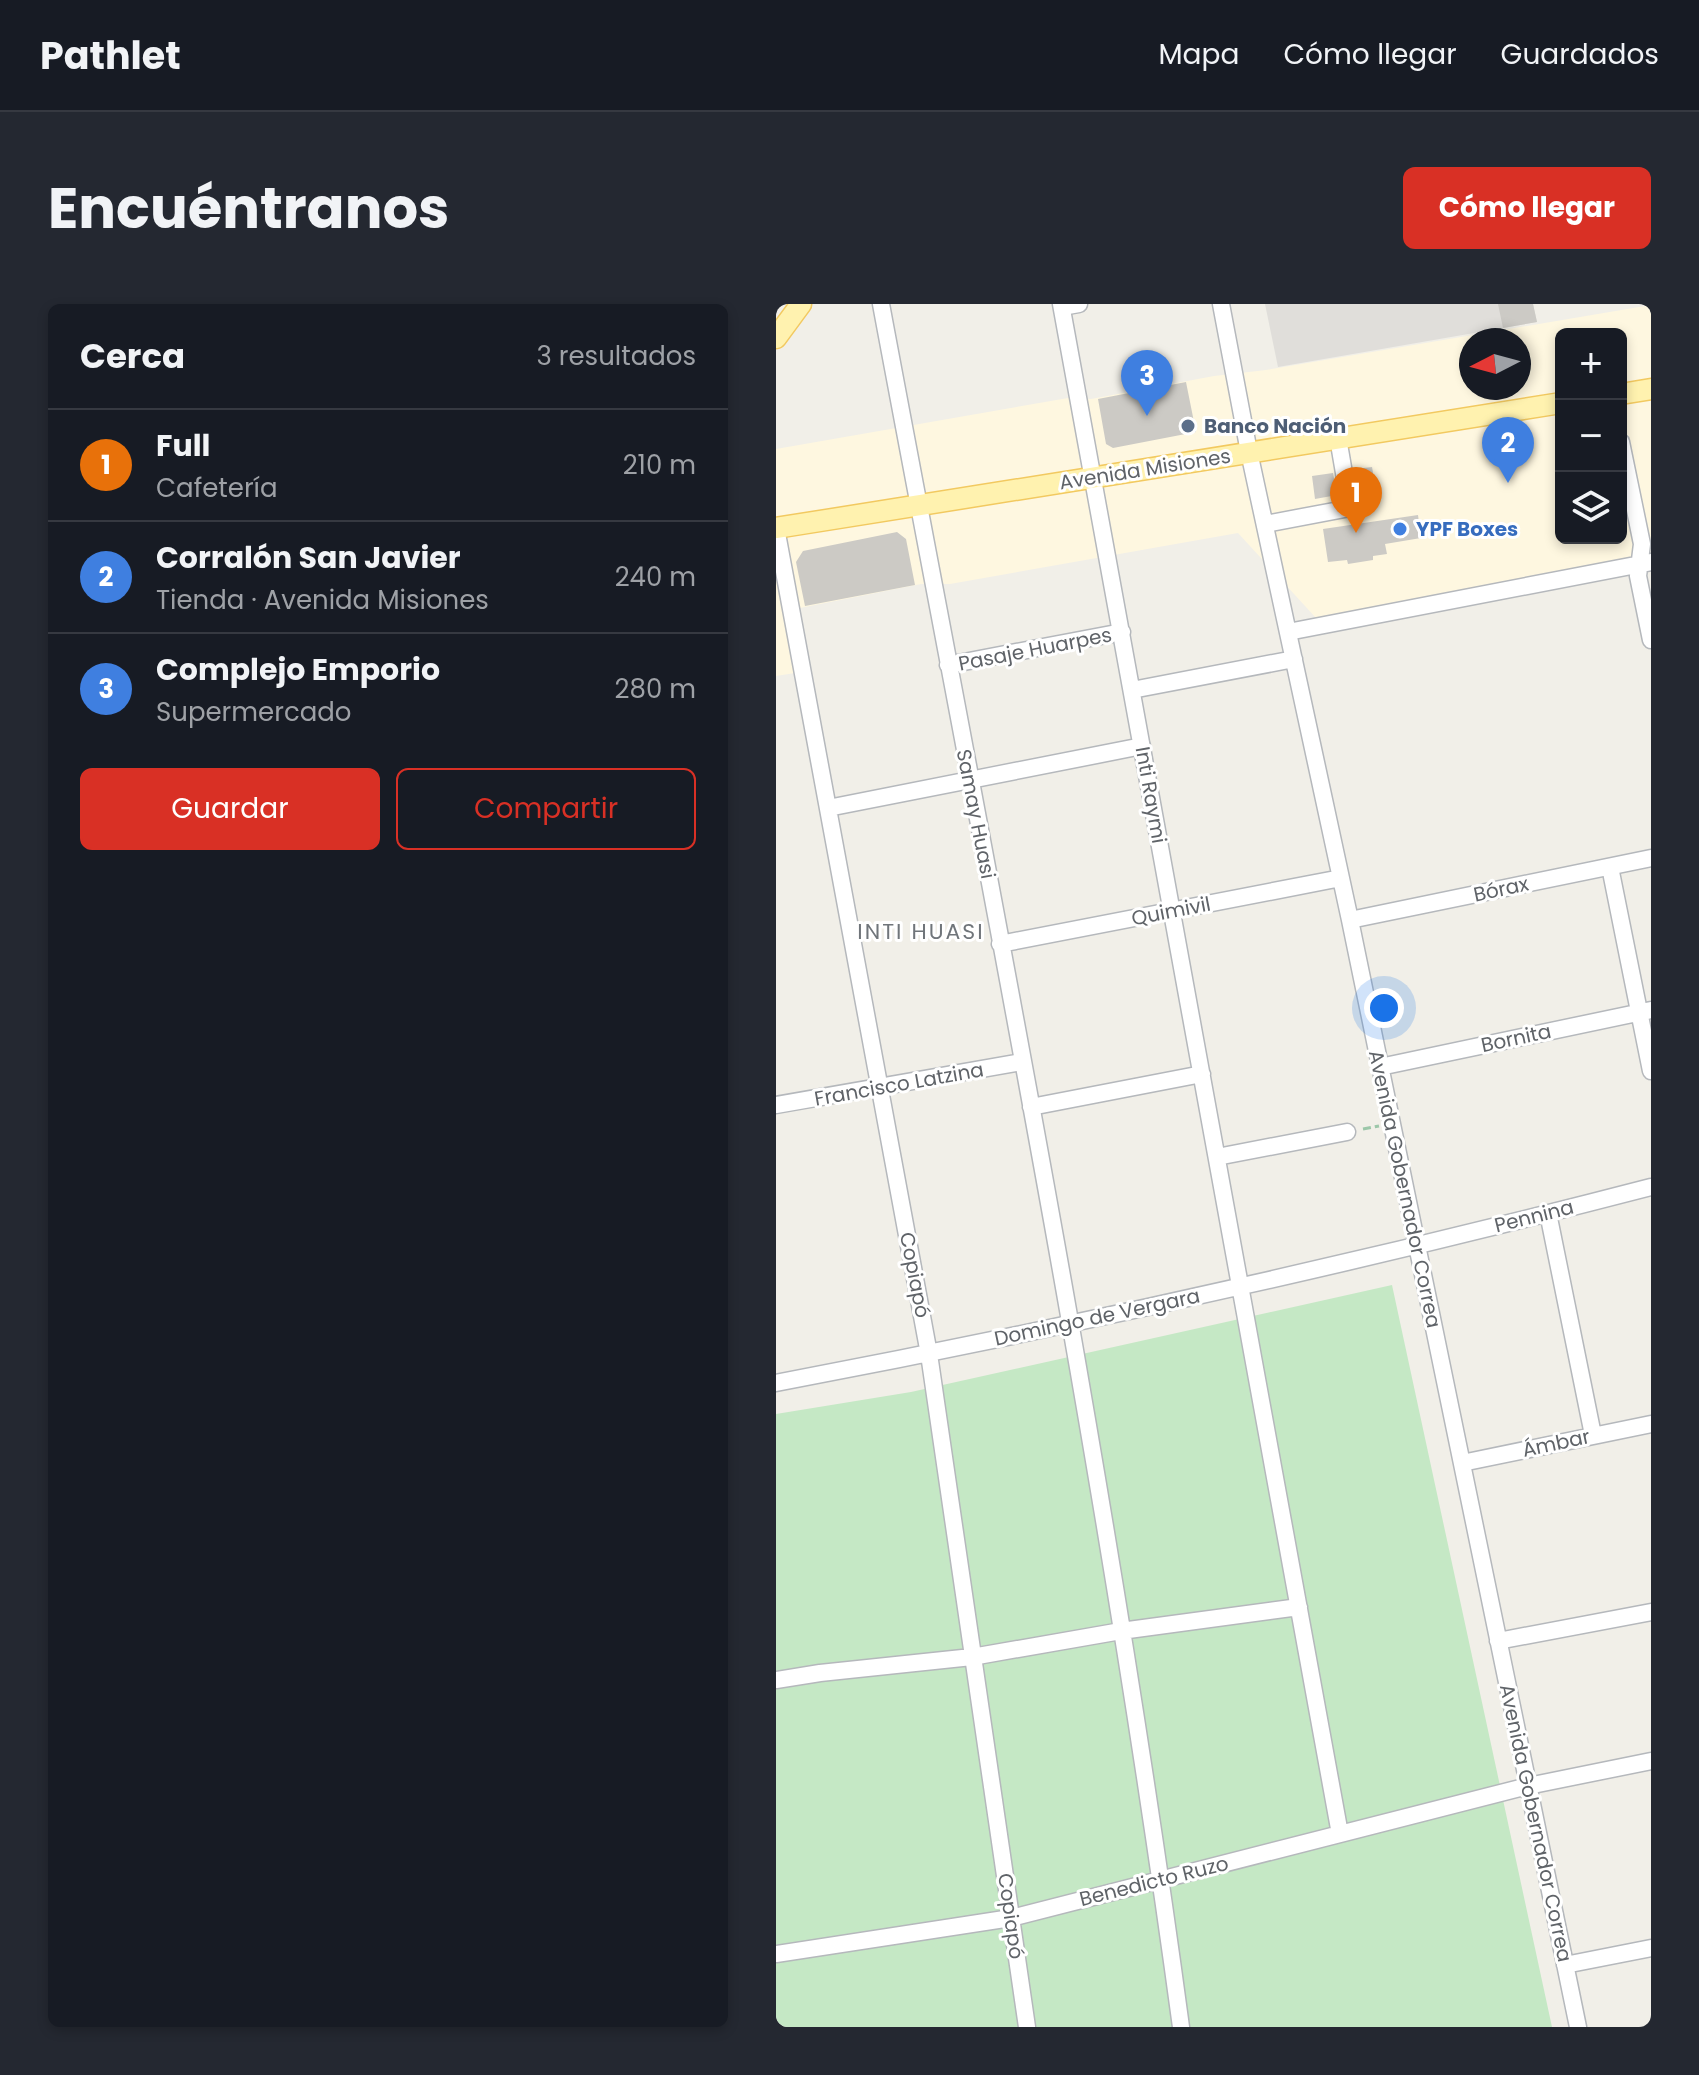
<!DOCTYPE html>
<html lang="es">
<meta charset="utf-8">
<style>
body{margin:0;font-family:Poppins,sans-serif;background:#242831;color:#f1f3f6}
.controls{position:absolute;right:24px;top:24px;display:grid;overflow:hidden;border-radius:12px;box-shadow:0 4px 12px #0003}
.controls button{width:72px;height:72px;display:grid;place-items:center;padding:0;border:0;border-bottom:2px solid #363941;background:#171b24;color:#f1f3f6;font:40px sans-serif}
.compass{position:absolute;left:683px;top:24px;width:72px;height:72px;border-radius:50%;background:#171b24;box-shadow:0 4px 12px #0003;rotate:264deg}
.you{position:absolute;left:608px;top:704px;width:28px;height:28px;margin:-20px;border:6px solid #fff;border-radius:50%;background:#1a73e8;box-shadow:0 0 0 12px #1a73e833}
.badge{display:grid;place-items:center;width:52px;height:52px;border-radius:50%;background:#d93025;color:#fff;font-size:26px;font-weight:700}
.pin{position:absolute;translate:-50% -66px;filter:drop-shadow(0 2px 4px #0008)}
.pin::after{content:'';position:absolute;top:42px;width:28px;height:24px;background:inherit;clip-path:polygon(0 0,100% 0,50% 100%)}
.list{margin:0;padding:0;list-style:none}
h2{display:flex;justify-content:space-between;align-items:center;height:104px;margin:0;padding:0 32px;font-size:34px}
h2 small{font-size:26px;font-weight:400;color:#9ea1a6}
.list li{display:grid;grid-template-columns:52px 1fr auto;gap:24px;align-items:center;box-sizing:border-box;height:112px;padding:0 32px;border-top:2px solid #363941}
.list b{display:block;font-size:30px;white-space:nowrap}
.list p{margin:0;font-size:26px;white-space:nowrap;color:#9ea1a6}
.list em{font-size:26px;font-style:normal;color:#9ea1a6}
.actions{display:flex;gap:16px;padding:24px 32px}
.actions a{flex:1;padding:18px 0;border:2px solid #d93025;border-radius:12px;text-align:center;font-size:28px;color:#d93025}
.actions .main{background:#d93025;color:#fff}
.icon{flex:none;width:44px;height:44px;fill:none;stroke:currentColor;stroke-width:2;stroke-linecap:round;stroke-linejoin:round}
.map{position:relative;flex:none;width:875px;height:1723px;overflow:hidden;border-radius:12px}
header{display:flex;align-items:center;gap:48px;box-sizing:border-box;height:112px;padding:0 40px;background:#171b24;border-bottom:2px solid #363941}
header strong{font-size:38px}
nav{display:flex;gap:44px;margin-inline-start:auto;font-size:28px}
.intro{display:flex;align-items:center;justify-content:space-between;box-sizing:border-box;height:192px;padding:0 48px}
h1{margin:0;font-size:56px}
.button{padding:20px 36px;border-radius:12px;background:#d93025;color:#fff;font-size:28px;font-weight:700}
main{display:flex;gap:48px;padding:0 48px}
aside{flex:1;background:#171b24;border-radius:12px;box-shadow:0 4px 12px #0003}
.map>svg:first-child{display:block}
.commercial{fill:#fef7e0;fill-rule:evenodd}
.industrial{fill:#e0deda}
.green{fill:#c5e8c5}
.building{fill:#cccac5}
.lines{fill:none;stroke-linecap:round;stroke-linejoin:round}
.minor-casing{stroke:#b5b8bc;stroke-width:19}
.major-casing{stroke:#f2c960;stroke-width:23}
.path{stroke:#9cc7a9;stroke-width:3;stroke-dasharray:8 4;stroke-linecap:butt}
.minor{stroke:#fff;stroke-width:16}
.major{stroke:#fff2af;stroke-width:20}
.service-dot{fill:#5c6f8a;stroke:#fff;stroke-width:3}
.shop-dot{fill:#3f7fe0;stroke:#fff;stroke-width:3}
.labels{text-anchor:middle;dominant-baseline:central;stroke-width:6;stroke-linejoin:round;paint-order:stroke}
.service-label{font-size:20px;font-weight:bold;fill:#4e5e75;stroke:#fff;text-anchor:start}
.street-label{font-size:20px;fill:#5f6368;stroke:#fff}
.shop-label{font-size:20px;font-weight:bold;fill:#366cbe;stroke:#fff;text-anchor:start}
.neighbourhood-label{font-size:22px;letter-spacing:2px;fill:#70757a;stroke:#fff}
</style>
<header>
<strong>Pathlet</strong>
<nav><a>Mapa</a><a>Cómo llegar</a><a>Guardados</a></nav>
</header>
<div class="intro"><h1>Encuéntranos</h1><a class="button">Cómo llegar</a></div>
<main>
<aside>
<h2>Cerca<small>3 resultados</small></h2>
<ul class="list">
<li><span class="badge" style="background:#e8710a">1</span><div><b>Full</b><p>Cafetería</p></div><em>210 m</em></li>
<li><span class="badge" style="background:#3f7fe0">2</span><div><b>Corralón San Javier</b><p>Tienda · Avenida Misiones</p></div><em>240 m</em></li>
<li><span class="badge" style="background:#3f7fe0">3</span><div><b>Complejo Emporio</b><p>Supermercado</p></div><em>280 m</em></li>
</ul>
<div class="actions"><a class="main">Guardar</a><a>Compartir</a></div>
</aside>
<div class="map">
<svg width="875" height="1723" viewBox="0 0 875 1723">
<rect width="100%" height="100%" fill="#f1efe8"/>
<path class="commercial" d="M875,1V249L540,314L462,229L174,280H145L24,304L19,369L0,372V145L292,94L315,95L438,72L490,66ZM785,30H845V234H785ZM695,36H743V84H695Z"/>
<path class="industrial" d="M489,0H757L761,18L502,63Z"/>
<path class="green" d="M616,981L776,1723H0V1110L135,1088Z"/>
<path class="building" d="M722,0H757L761,18L727,24Z
M410,78L420,128L337,144L330,140L322,95Z
M596,163L600,185L582,188L579,165Z
M557,169L561,191L539,195L536,172Z
M642,211L645,234L609,240L611,250L597,252V256L572,260L571,256L552,258L547,225Z
M121,228L130,235L139,281L29,302L20,258L27,247Z"/>
<g class="lines">
<g class="minor-casing">
<path id="minor" d="M105,0C212,573 327,1145 405,1723
M285,0L564,1530
M445,0L473,148L574,616L802,1723
M286,3L303,0
M845,138L866,240L862,272L875,336
M489,220L574,204L562,134
M0,224L153,1050L251,1723
M512,328L875,258
M172,361L346,328
M356,386L518,355
M52,504L366,442
M834,563L875,767
M574,616L875,554
M224,640L565,574
M604,763L875,706
M0,801L246,758
M255,803L426,770
M441,853L571,828
M772,909L817,1131
M0,1079C294,1023 586,958 875,883
M686,1159L875,1120
M722,1337L875,1308
M0,1376L44,1369L196,1353L345,1327L523,1303
M0,1650L235,1614L752,1482L875,1457
M789,1661L875,1644"/>
</g>
<g class="major-casing">
<path id="major" d="M0,34L25,0
M845,90L875,85
M0,224L785,99"/>
</g>
<path class="path" d="M587,825L603,822"/>
<use href="#minor" class="minor"/>
<use href="#major" class="major"/>
</g>
<circle class="service-dot" cx="412" cy="122" r="8"/>
<circle class="shop-dot" cx="624" cy="225" r="8"/>
<g class="labels">
<g class="service-label">
<text x="428" y="122">Banco Nación</text>
</g>
<g class="street-label">
<text transform="translate(369 165) rotate(-9)">Avenida Misiones</text>
<text transform="translate(259 345) rotate(-11)">Pasaje Huarpes</text>
<text transform="translate(375 491) rotate(80)">Inti Raymi</text>
<text transform="translate(200 510) rotate(79)">Samay Huasi</text>
<text transform="translate(725 585) rotate(-12)">Bórax</text>
<text transform="translate(395 607) rotate(-11)">Quimivil</text>
<text transform="translate(740 734) rotate(-12)">Bornita</text>
<text transform="translate(123 780) rotate(-10)">Francisco Latzina</text>
<text transform="translate(629 885) rotate(78)">Avenida Gobernador Correa</text>
<text transform="translate(758 912) rotate(-14)">Pennina</text>
<text transform="translate(139 971) rotate(79)">Copiapó</text>
<text transform="translate(321 1013) rotate(-12)">Domingo de Vergara</text>
<text transform="translate(780 1139) rotate(-12)">Ámbar</text>
<text transform="translate(760 1519) rotate(78)">Avenida Gobernador Correa</text>
<text transform="translate(378 1577) rotate(-14)">Benedicto Ruzo</text>
<text transform="translate(235 1612) rotate(82)">Copiapó</text>
</g>
<g class="shop-label">
<text x="640" y="225">YPF Boxes</text>
</g>
<g class="neighbourhood-label">
<text x="145" y="627">INTI HUASI</text>
</g>
</g>
</svg>
<div class="controls">
<button>+</button>
<button>−</button>
<button><svg class="icon" aria-label="layers" viewBox="0 0 24 24"><path d="M12 4l9 5-9 5-9-5zM3 14l9 5 9-5"/></svg></button>
</div>
<svg class="compass" viewBox="-18 -18 36 36"><path d="M0-13l5 13h-10z" fill="#e53935"/><path d="M0 13l5-13h-10z" fill="#9ea1a6"/></svg>
<div class="you"></div>
<div class="pin badge" style="left:580px;top:229px;background:#e8710a">1</div>
<div class="pin badge" style="left:732px;top:179px;background:#3f7fe0">2</div>
<div class="pin badge" style="left:371px;top:112px;background:#3f7fe0">3</div>
</div>
</main>
